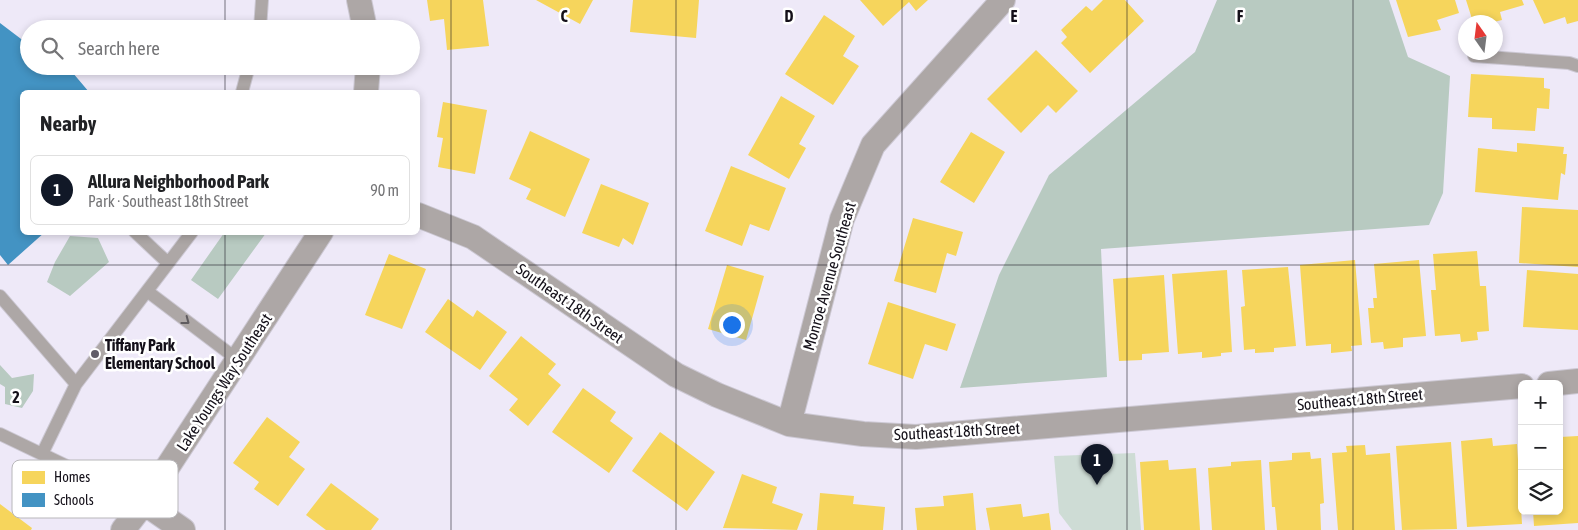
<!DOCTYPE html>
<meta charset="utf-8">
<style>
body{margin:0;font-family:"Asap Condensed",sans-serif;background:#f2f2f2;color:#202124}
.controls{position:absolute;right:15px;bottom:15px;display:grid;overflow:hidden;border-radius:8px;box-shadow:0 2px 8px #0003}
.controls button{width:45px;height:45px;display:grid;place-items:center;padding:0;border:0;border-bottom:1px solid #e0e0e0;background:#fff;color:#202124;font:25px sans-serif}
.compass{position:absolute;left:1458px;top:15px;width:45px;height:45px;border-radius:50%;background:#fff;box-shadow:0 2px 8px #0003;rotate:346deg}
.you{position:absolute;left:731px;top:324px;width:18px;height:18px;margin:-12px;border:4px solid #fff;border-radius:50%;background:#1a73e8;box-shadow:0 0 0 8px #1a73e833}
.badge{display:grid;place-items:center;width:32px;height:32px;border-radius:50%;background:#111827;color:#fff;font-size:16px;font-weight:700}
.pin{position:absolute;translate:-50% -41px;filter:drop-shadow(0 1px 2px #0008)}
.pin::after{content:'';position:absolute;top:26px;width:18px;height:15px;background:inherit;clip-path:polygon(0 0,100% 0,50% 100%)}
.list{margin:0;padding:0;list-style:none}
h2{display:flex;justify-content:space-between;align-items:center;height:65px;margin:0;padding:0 20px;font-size:21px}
h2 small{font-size:16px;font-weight:400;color:#757577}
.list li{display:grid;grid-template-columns:32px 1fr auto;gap:15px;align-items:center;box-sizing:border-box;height:70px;margin:0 10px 10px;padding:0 10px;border:1px solid #e0e0e0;border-radius:8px}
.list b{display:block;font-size:19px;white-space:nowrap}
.list p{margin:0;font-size:16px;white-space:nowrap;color:#757577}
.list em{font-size:16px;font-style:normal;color:#757577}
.icon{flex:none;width:28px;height:28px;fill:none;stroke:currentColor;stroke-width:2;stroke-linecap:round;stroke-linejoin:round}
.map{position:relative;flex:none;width:1578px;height:530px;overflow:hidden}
.search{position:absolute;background:#fff;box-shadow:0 2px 8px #0003;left:20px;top:20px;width:400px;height:55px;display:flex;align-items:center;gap:12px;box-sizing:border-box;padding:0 18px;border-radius:28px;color:#757577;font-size:19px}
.panel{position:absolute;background:#fff;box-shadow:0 2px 8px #0003;left:20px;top:90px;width:400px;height:145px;border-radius:8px}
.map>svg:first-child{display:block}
.green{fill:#cedcd5}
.forest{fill:#b8cac1}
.homes{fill:#f6d55c}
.schools{fill:#4393c3}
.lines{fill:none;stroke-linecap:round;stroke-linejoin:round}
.service-casing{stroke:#ccc8d3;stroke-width:14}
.minor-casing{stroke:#ccc8d3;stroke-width:26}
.service{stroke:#ada7a6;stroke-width:12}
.minor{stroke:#ada7a6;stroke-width:24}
.oneway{stroke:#605c60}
.grid{fill:none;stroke:#141019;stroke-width:1;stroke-opacity:0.55}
.poi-dot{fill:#605c67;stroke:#fff;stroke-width:2}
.labels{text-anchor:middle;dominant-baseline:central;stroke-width:5;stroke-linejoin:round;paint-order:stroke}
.street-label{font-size:16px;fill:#141019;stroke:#fff}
.poi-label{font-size:16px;font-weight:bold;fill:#141019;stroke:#fff;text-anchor:start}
.key{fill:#fff;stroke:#b8b7ba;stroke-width:1}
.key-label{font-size:14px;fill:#141019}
.grid-label{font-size:16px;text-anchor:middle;font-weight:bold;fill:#141019;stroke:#fff;stroke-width:5;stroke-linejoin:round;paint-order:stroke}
</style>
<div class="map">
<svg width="1578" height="530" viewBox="0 0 1578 530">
<rect width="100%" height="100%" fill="#eee9f8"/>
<path class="green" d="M1135,453L1141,530H1072L1059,513L1054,456Z"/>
<path class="forest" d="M1217,0H1389L1408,57L1450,76L1443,193L1429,225L1101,249L1107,377L960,388L999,275L1049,175L1195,52Z
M224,233H266L218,299L191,280Z
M70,236L98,238L109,262L70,296L47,282L55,262Z
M0,365L12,378L34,374L33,391L22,408L5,404V387L0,384Z"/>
<path class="homes" d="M427,0H483L489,46L447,50L444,19L430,21Z
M536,0H593L580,24Z
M633,0H699L696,38L630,32Z
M860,0H928L916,11L909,2L883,26Z
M1103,0H1125L1144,21L1090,73L1061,43L1067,37L1061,30L1086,6L1092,11Z
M1396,0H1455L1459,13L1437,20L1441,30L1408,37Z
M1466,0H1522L1524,5L1500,12L1502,20L1494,22H1473Z
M1533,0H1578V21L1567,24L1565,17L1544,24Z
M824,15L855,36L843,56L859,66L833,105L785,74Z
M1036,50L1078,91L1056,113L1048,105L1021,133L987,99Z
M1471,74L1544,78V88L1550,89L1549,109L1537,108L1535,131L1492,129V118L1468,117Z
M781,96L815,116L799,144L806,148L789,179L748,155Z
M443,102L487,110L475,174L438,167L443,138L437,137Z
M530,131L590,159L565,217L526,199L531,189L509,179Z
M971,132L1005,152L974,203L940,182Z
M1517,143L1564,147L1563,154H1567L1565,175L1561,173L1558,200L1475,192L1478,148L1517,152Z
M731,166L786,188L769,231L750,224L742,246L705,231Z
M601,184L649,203L633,245L623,238L619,247L582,233Z
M1522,207L1578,210V267L1519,263Z
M913,218L963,232L956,256L947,253L936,293L894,281Z
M1477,251L1480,286H1486L1489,331L1477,332L1478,340L1461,342L1460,334L1435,336L1431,290H1436L1433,254Z
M389,254L426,269L402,329L365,315Z
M1355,260L1362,345L1351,346L1352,351L1331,353V344L1306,346L1300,265Z
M1419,260L1426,336L1403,338V347L1384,349L1383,342L1371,343L1368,308H1374L1373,298H1377L1374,264Z
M727,265L764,276L746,340L708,329Z
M1288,267L1296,346L1274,348V352L1255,353V349L1244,350L1241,307L1245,306L1242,270Z
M1227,270L1232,352L1221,353V356L1202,358V352L1178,354L1172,274Z
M1527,270L1578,274V330L1523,327Z
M1164,275L1169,352L1142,354V360L1119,361L1113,279Z
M448,299L473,317L477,310L507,332L480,370L425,332Z
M888,302L956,324L947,351L925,344L913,379L868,364Z
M521,336L556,364L548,374L561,385L528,426L509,410L518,399L489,376Z
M583,388L616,412L610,421L633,438L609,473L552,432Z
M267,417L300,442L289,457L305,469L278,506L254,489L259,482L233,463Z
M660,432L715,472L687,511L632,471Z
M1578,436V523L1534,526L1533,511H1559V441L1560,437Z
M1492,438L1493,446L1517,444L1522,524L1467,527L1461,441Z
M1451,442L1457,529L1402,530L1396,446Z
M1365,445L1366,455L1390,453L1395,530H1338L1332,453L1347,452L1346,446Z
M1310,452L1311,459L1321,458L1324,503L1320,504L1321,530H1277L1275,507H1272L1269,462L1292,460V453Z
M1168,460L1169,470L1196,468L1200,530H1144L1140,462Z
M1261,460L1265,530H1212L1208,468L1231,466V462Z
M742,474L777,487L772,503L803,514L797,530L723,528Z
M331,483L379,519L371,530H326L306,515Z
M820,493L854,496L853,504L885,507L883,530H817Z
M973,493L976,530H917L915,508L944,506L943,496Z
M0,504L32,528L31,530H0Z
M1021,504L1023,517L1049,513L1051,530H990L986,508Z"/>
<path class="schools" d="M0,23L29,45V66H67L89,92H22V232H45L8,265L0,255Z"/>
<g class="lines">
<g class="service-casing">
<path id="service" d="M260,29L262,0
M1474,56L1569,63L1578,66
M242,92L249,66
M135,232L168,263
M147,291L238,360
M0,296L76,384
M0,434L144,503
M42,454L76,384L192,232"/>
</g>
<g class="minor-casing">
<path id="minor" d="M359,0L365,29
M366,92L368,66
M418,215L473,237L676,375L717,395L789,424L863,434L916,437L1522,386
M1549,384L1578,381
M789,424L842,219L873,145L1003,0
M144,503L183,530
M123,530L144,503L321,232"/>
</g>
<use href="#service" class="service"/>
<use href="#minor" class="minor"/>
</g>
<defs><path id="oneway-chevron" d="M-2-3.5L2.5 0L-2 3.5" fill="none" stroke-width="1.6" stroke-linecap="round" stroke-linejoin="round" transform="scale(1.25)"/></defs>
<use class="oneway" href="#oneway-chevron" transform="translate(186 321) rotate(37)"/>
<path class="grid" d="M225,0V29M451,0V530M676,0V530M902,0V530M1127,0V530M1353,0V530M225,66V92M225,232V530M0,265H1578"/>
<circle class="poi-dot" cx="95" cy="354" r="5"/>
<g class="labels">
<g class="street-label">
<text transform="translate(829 276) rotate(-74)">Monroe Avenue Southeast</text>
<text transform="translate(570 303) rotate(35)">Southeast 18th Street</text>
<text transform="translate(224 382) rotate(-57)">Lake Youngs Way Southeast</text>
<text transform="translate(1360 399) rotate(-5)">Southeast 18th Street</text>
<text transform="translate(957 431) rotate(-3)">Southeast 18th Street</text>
</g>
<g class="poi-label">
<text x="105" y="345">Tiffany Park<tspan x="105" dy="18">Elementary School</tspan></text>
</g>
</g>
<rect x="12" y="460" width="166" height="58" rx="8" class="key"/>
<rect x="22" y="471" width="23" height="13" fill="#f6d55c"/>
<rect x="22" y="493" width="23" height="14" fill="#4393c3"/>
<g class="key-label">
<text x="54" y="482">Homes</text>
<text x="54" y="505">Schools</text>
</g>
<g class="grid-label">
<text x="564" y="22">C</text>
<text x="789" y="22">D</text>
<text x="1014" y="22">E</text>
<text x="1240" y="22">F</text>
<text x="16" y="403">2</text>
</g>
</svg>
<div class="controls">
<button>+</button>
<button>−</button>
<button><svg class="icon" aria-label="layers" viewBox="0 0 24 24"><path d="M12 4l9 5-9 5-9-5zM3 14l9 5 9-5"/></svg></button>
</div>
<svg class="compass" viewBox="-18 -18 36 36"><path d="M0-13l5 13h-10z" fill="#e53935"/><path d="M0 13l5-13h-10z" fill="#757577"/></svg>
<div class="you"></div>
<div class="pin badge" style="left:1097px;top:485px">1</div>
<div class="search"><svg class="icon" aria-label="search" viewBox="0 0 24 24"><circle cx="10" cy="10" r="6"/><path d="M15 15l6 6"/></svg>Search here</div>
<section class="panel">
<h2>Nearby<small></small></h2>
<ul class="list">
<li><span class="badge">1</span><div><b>Allura Neighborhood Park</b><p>Park · Southeast 18th Street</p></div><em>90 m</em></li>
</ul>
</section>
</div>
